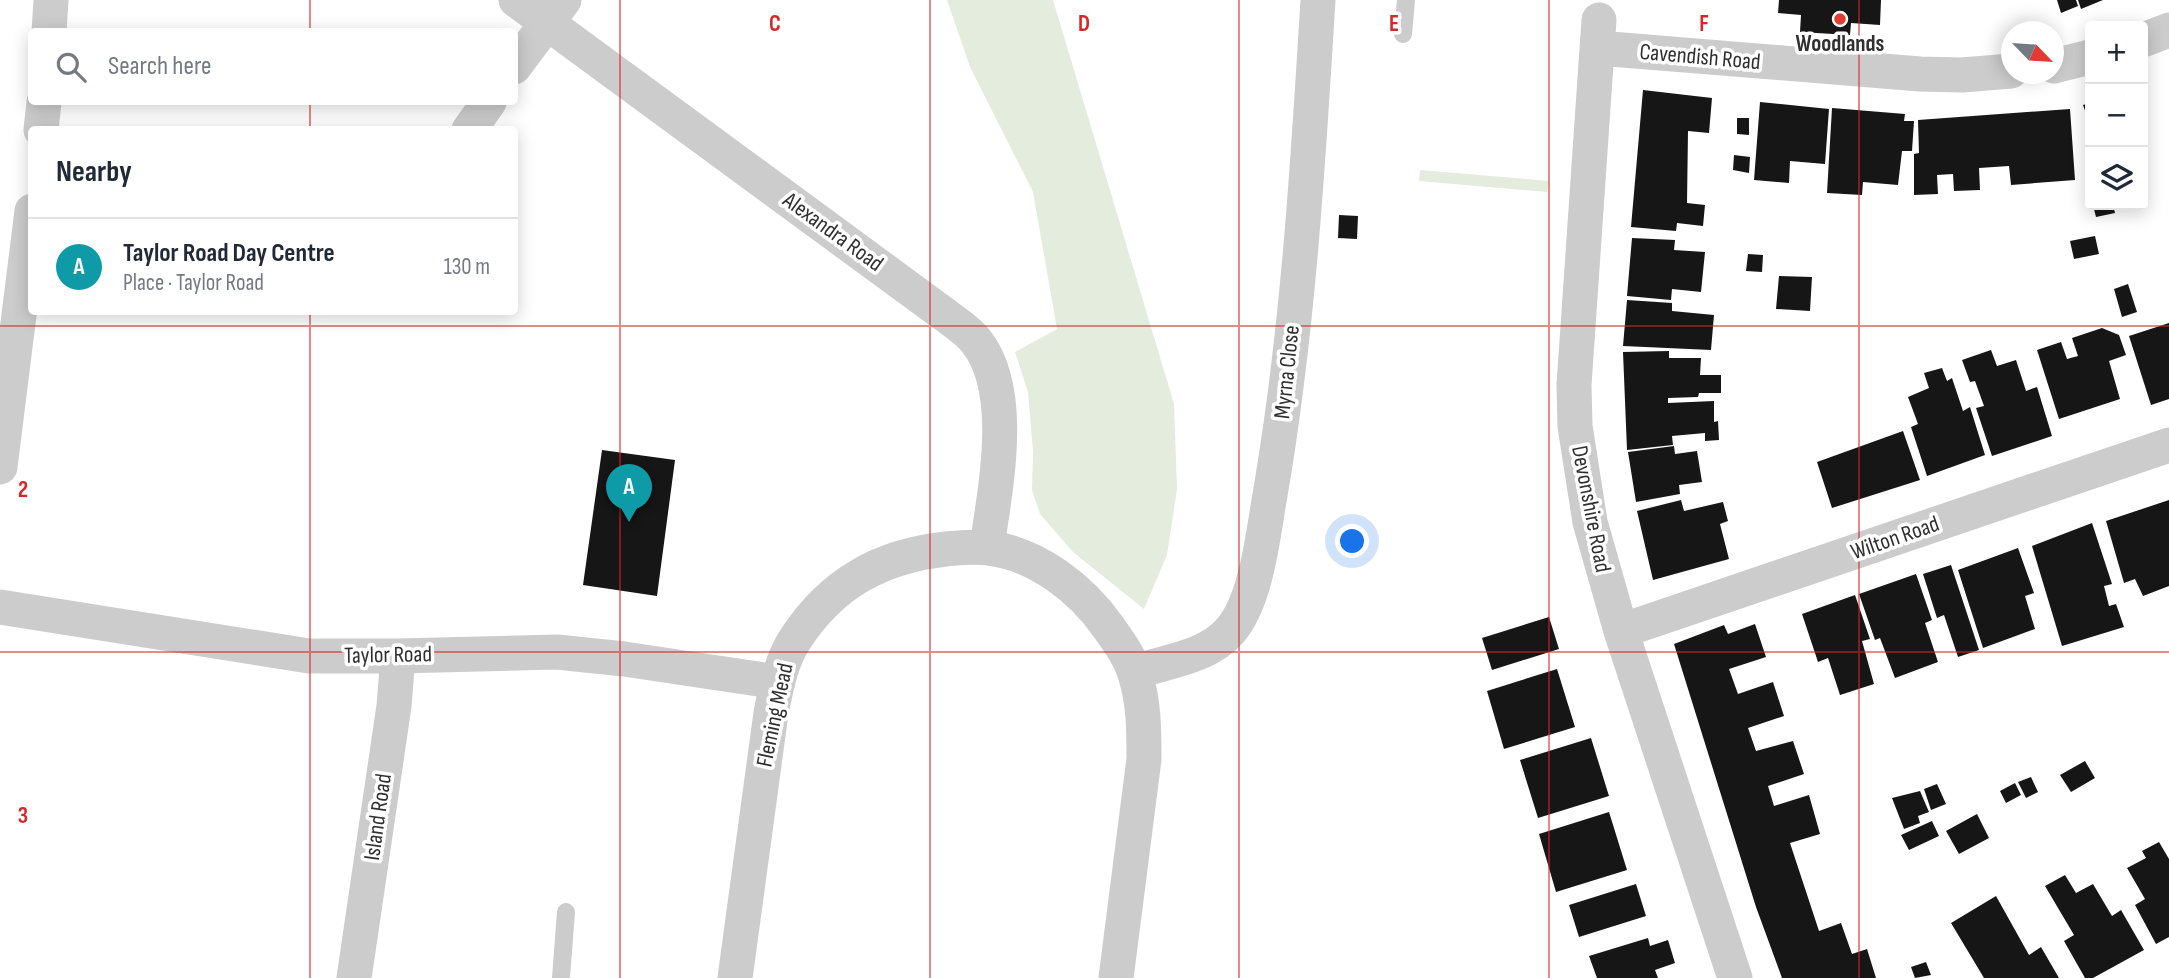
<!DOCTYPE html>
<meta charset="utf-8">
<style>
body{margin:0;font-family:"Sofia Sans Condensed",sans-serif;background:#f2f2f3;color:#1f2937}
.controls{position:absolute;right:21px;top:21px;display:grid;overflow:hidden;border-radius:7px;box-shadow:0 4px 18px #0003}
.controls button{width:63px;height:63px;display:grid;place-items:center;padding:0;border:0;border-bottom:2px solid #e0e1e3;background:#fff;color:#1f2937;font:35px sans-serif}
.compass{position:absolute;left:2001px;top:21px;width:63px;height:63px;border-radius:50%;background:#fff;box-shadow:0 4px 18px #0003;rotate:115deg}
.you{position:absolute;left:1353px;top:542px;width:24px;height:24px;margin:-18px;border:5px solid #fff;border-radius:50%;background:#1a73e8;box-shadow:0 0 0 10px #1a73e833}
.badge{display:grid;place-items:center;width:46px;height:46px;border-radius:50%;background:#d93025;color:#fff;font-size:23px;font-weight:700}
.pin{position:absolute;translate:-50% -58px;filter:drop-shadow(0 2px 4px #0008)}
.pin::after{content:'';position:absolute;top:37px;width:24px;height:21px;background:inherit;clip-path:polygon(0 0,100% 0,50% 100%)}
.list{margin:0;padding:0;list-style:none}
h2{display:flex;justify-content:space-between;align-items:center;height:91px;margin:0;padding:0 28px;font-size:30px}
h2 small{font-size:23px;font-weight:400;color:#747a83}
.list li{display:grid;grid-template-columns:46px 1fr auto;gap:21px;align-items:center;box-sizing:border-box;height:98px;padding:0 28px;border-top:2px solid #e0e1e3}
.list b{display:block;font-size:26px;white-space:nowrap}
.list p{margin:0;font-size:23px;white-space:nowrap;color:#747a83}
.list em{font-size:23px;font-style:normal;color:#747a83}
.icon{flex:none;width:38px;height:38px;fill:none;stroke:currentColor;stroke-width:2;stroke-linecap:round;stroke-linejoin:round}
.map{position:relative;flex:none;width:2169px;height:978px;overflow:hidden}
.search{position:absolute;background:#fff;box-shadow:0 4px 18px #0003;left:28px;top:28px;width:490px;height:77px;display:flex;align-items:center;gap:18px;box-sizing:border-box;padding:0 24px;border-radius:7px;color:#747a83;font-size:26px}
.panel{position:absolute;background:#fff;box-shadow:0 4px 18px #0003;left:28px;top:126px;width:490px;height:189px;border-radius:7px}
.map>svg:first-child{display:block}
.green{fill:#e3ecdd}
.building{fill:#161616}
.lines{fill:none;stroke-linecap:round;stroke-linejoin:round}
.service{stroke:#ccc;stroke-width:18}
.minor{stroke:#ccc;stroke-width:35}
.grid{fill:none;stroke:#d62828;stroke-width:2;stroke-opacity:0.55}
.poi-dot{fill:#e53c32;stroke:#fff;stroke-width:2.5}
.labels{text-anchor:middle;dominant-baseline:central;stroke-width:7;stroke-linejoin:round;paint-order:stroke}
.poi-label{font-size:23px;font-weight:bold;fill:#2f2f2f;stroke:#fff}
.street-label{font-size:23px;fill:#2f2f2f;stroke:#fff}
.grid-label{font-size:23px;text-anchor:middle;font-weight:bold;fill:#d62828;stroke:#fff;stroke-width:7;stroke-linejoin:round;paint-order:stroke}
</style>
<div class="map">
<svg width="2169" height="978" viewBox="0 0 2169 978">
<rect width="100%" height="100%" fill="#fff"/>
<path class="green" d="M947,0H1053L1174,404L1177,489L1167,555L1144,609L1073,552L1040,514L1032,490L1033,451L1028,392L1015,352L1057,329L1033,192L970,67Z
M1420,170L1549,181L1547,192L1419,181Z"/>
<path class="building" d="M1779,0H1881L1880,25L1851,23L1850,35L1800,32L1801,15L1778,13Z
M2057,0H2076L2078,6L2061,13Z
M2078,0H2103L2081,9Z
M1643,90L1712,98L1709,133L1688,131L1687,203L1705,205L1703,226L1677,223L1676,231L1631,227Z
M1760,102L1829,109L1825,164L1790,161L1789,183L1754,180Z
M2090,103V124L2083,105Z
M1832,108L1905,114L1904,121H1914L1912,151H1902L1898,185L1863,182L1862,195L1827,193Z
M2070,109L2075,180L2011,185L2009,166L1979,168L1980,190L1954,191L1953,174L1937,175L1938,194L1914,195V154L1919,153L1918,120Z
M1737,118H1749V135L1737,134Z
M1734,155L1750,157L1749,173L1733,170Z
M2093,205H2113L2115,213L2096,217Z
M1339,215L1358,216L1357,239L1338,238Z
M2095,236L2099,254L2074,259L2070,241Z
M1632,238L1675,240L1674,250L1705,252L1701,292L1672,289L1671,300L1627,296Z
M1748,254L1763,255L1762,272L1746,271Z
M1779,276L1812,277L1810,311L1776,309Z
M2128,284L2137,312L2122,317L2114,289Z
M1627,300L1672,303V311L1714,315L1711,350L1623,346Z
M2169,323V399L2151,405L2129,336Z
M2102,328L2119,335L2126,355L2109,361L2120,399L2059,419L2037,350L2061,342L2067,359L2078,356L2072,338Z
M1991,350L1997,366L2016,360L2026,391L2037,387L2052,436L1992,456L1976,408L1984,406L1975,381L1970,382L1962,360Z
M1669,351V358H1701L1700,375H1721V393H1699L1698,397L1668,398V403L1714,401V422L1718,421L1719,440L1705,441V433L1672,436L1673,445L1627,450L1623,352Z
M1942,368L1947,381L1952,378L1963,411L1970,407L1985,455L1927,476L1911,427L1918,424L1908,397L1929,388L1924,373Z
M1903,431L1920,480L1832,508L1817,462Z
M1674,446L1675,454L1697,451L1702,482L1679,485L1680,494L1636,502L1628,452Z
M602,450L675,460L657,596L583,585Z
M1681,500L1684,511L1723,502L1728,521L1720,524L1729,559L1653,580L1637,511Z
M2169,500V586L2143,596L2135,579L2124,583L2106,521Z
M2092,523L2112,584L2104,586L2109,606L2116,604L2124,627L2062,646L2032,546Z
M2018,548L2034,593L2025,596L2035,629L1983,648L1958,570Z
M1951,565L1979,650L1958,657L1944,615L1937,618L1923,574Z
M1916,574L1932,620L1925,623L1938,662L1895,678L1880,638L1875,640L1859,594Z
M1855,595L1870,639L1862,641L1874,684L1840,695L1828,658L1818,662L1802,614Z
M1549,617L1559,649L1492,670L1482,638Z
M1755,624L1766,657L1729,669L1738,694L1773,682L1784,716L1748,728L1756,751L1793,741L1804,774L1768,786L1774,806L1809,795L1820,834L1790,843L1819,931L1841,923L1852,954L1867,949L1876,978H1782L1756,907L1674,644L1724,625L1728,634Z
M1557,669L1575,727L1504,749L1487,691Z
M1591,738L1609,796L1538,818L1520,760Z
M2085,761L2095,778L2071,792L2060,775Z
M2031,777L2038,792L2026,798L2018,782Z
M2015,783L2021,795L2006,803L2000,791Z
M1937,784L1946,804L1931,810L1924,789Z
M1920,791L1929,812L1918,816L1920,823L1904,829L1892,798Z
M1609,812L1627,870L1556,892L1539,834Z
M1977,814L1989,838L1959,854L1946,831Z
M1932,821L1939,836L1909,850L1901,835Z
M2159,842L2169,859V937L2156,944L2135,905L2145,899L2127,868L2146,858L2142,851Z
M2065,875L2076,893L2093,884L2112,916L2121,910L2144,950L2093,978H2085L2064,941L2074,935L2045,886Z
M1636,884L1646,916L1579,937L1569,905Z
M1996,896L2029,955L2041,947L2059,978H1984L1951,923Z
M1648,938L1650,946L1668,940L1675,963L1655,970L1658,978H1597L1589,956Z
M1926,962L1931,975L1915,978L1911,967Z"/>
<g class="lines">
<path class="service" d="M1403,34L1406,0
M561,978L566,912"/>
<path class="minor" d="M516,0L952,320C960,326 970,333 976,341C1016,391 995,489 987,547
M1599,20L1574,385L1575,426L1590,522L1621,631L1735,978
M49,32L51,0
M2143,40L2169,30
M1598,48L1920,74L1962,75L2011,71
M2054,66L2090,57
M514,67L564,0
M41,130L44,102
M469,130L489,102
M0,467L32,211
M0,607L309,656H398L557,652L624,659L778,682
M1621,631L2169,445
M1135,672C1167,661 1206,658 1230,631C1257,600 1263,534 1270,495C1298,332 1308,165 1318,0
M354,978L394,706L398,656
M735,978L771,713C776,688 781,660 796,638C832,583 881,556 946,549C959,548 974,546 988,548C1036,553 1082,589 1109,628C1119,642 1130,657 1135,674C1144,702 1144,730 1144,759L1116,978"/>
</g>
<path class="grid" d="M310,0V32M620,0V978M930,0V978M1239,0V978M1549,0V978M1859,0V978M310,102V130M310,312V978M0,326H2169M0,652H2169"/>
<circle class="poi-dot" cx="1840" cy="19" r="7"/>
<g class="labels">
<g class="poi-label">
<text x="1840" y="44">Woodlands</text>
</g>
<g class="street-label">
<text transform="translate(1700 57) rotate(5)">Cavendish Road</text>
<text transform="translate(833 232) rotate(36)">Alexandra Road</text>
<text transform="translate(1287 372) rotate(-84)">Myrna Close</text>
<text transform="translate(1591 509) rotate(79)">Devonshire Road</text>
<text transform="translate(1895 538) rotate(-19)">Wilton Road</text>
<text transform="translate(388 655) rotate(-1)">Taylor Road</text>
<text transform="translate(775 715) rotate(-78)">Fleming Mead</text>
<text transform="translate(378 817) rotate(-82)">Island Road</text>
</g>
</g>
<g class="grid-label">
<text x="775" y="31">C</text>
<text x="1084" y="31">D</text>
<text x="1394" y="31">E</text>
<text x="1704" y="31">F</text>
<text x="23" y="497">2</text>
<text x="23" y="823">3</text>
</g>
</svg>
<div class="controls">
<button>+</button>
<button>−</button>
<button><svg class="icon" aria-label="layers" viewBox="0 0 24 24"><path d="M12 4l9 5-9 5-9-5zM3 14l9 5 9-5"/></svg></button>
</div>
<svg class="compass" viewBox="-18 -18 36 36"><path d="M0-13l5 13h-10z" fill="#e53935"/><path d="M0 13l5-13h-10z" fill="#747a83"/></svg>
<div class="you"></div>
<div class="pin badge" style="left:629px;top:522px;background:#0f9aa8">A</div>
<div class="search"><svg class="icon" aria-label="search" viewBox="0 0 24 24"><circle cx="10" cy="10" r="6"/><path d="M15 15l6 6"/></svg>Search here</div>
<section class="panel">
<h2>Nearby<small></small></h2>
<ul class="list">
<li><span class="badge" style="background:#0f9aa8">A</span><div><b>Taylor Road Day Centre</b><p>Place · Taylor Road</p></div><em>130 m</em></li>
</ul>
</section>
</div>
